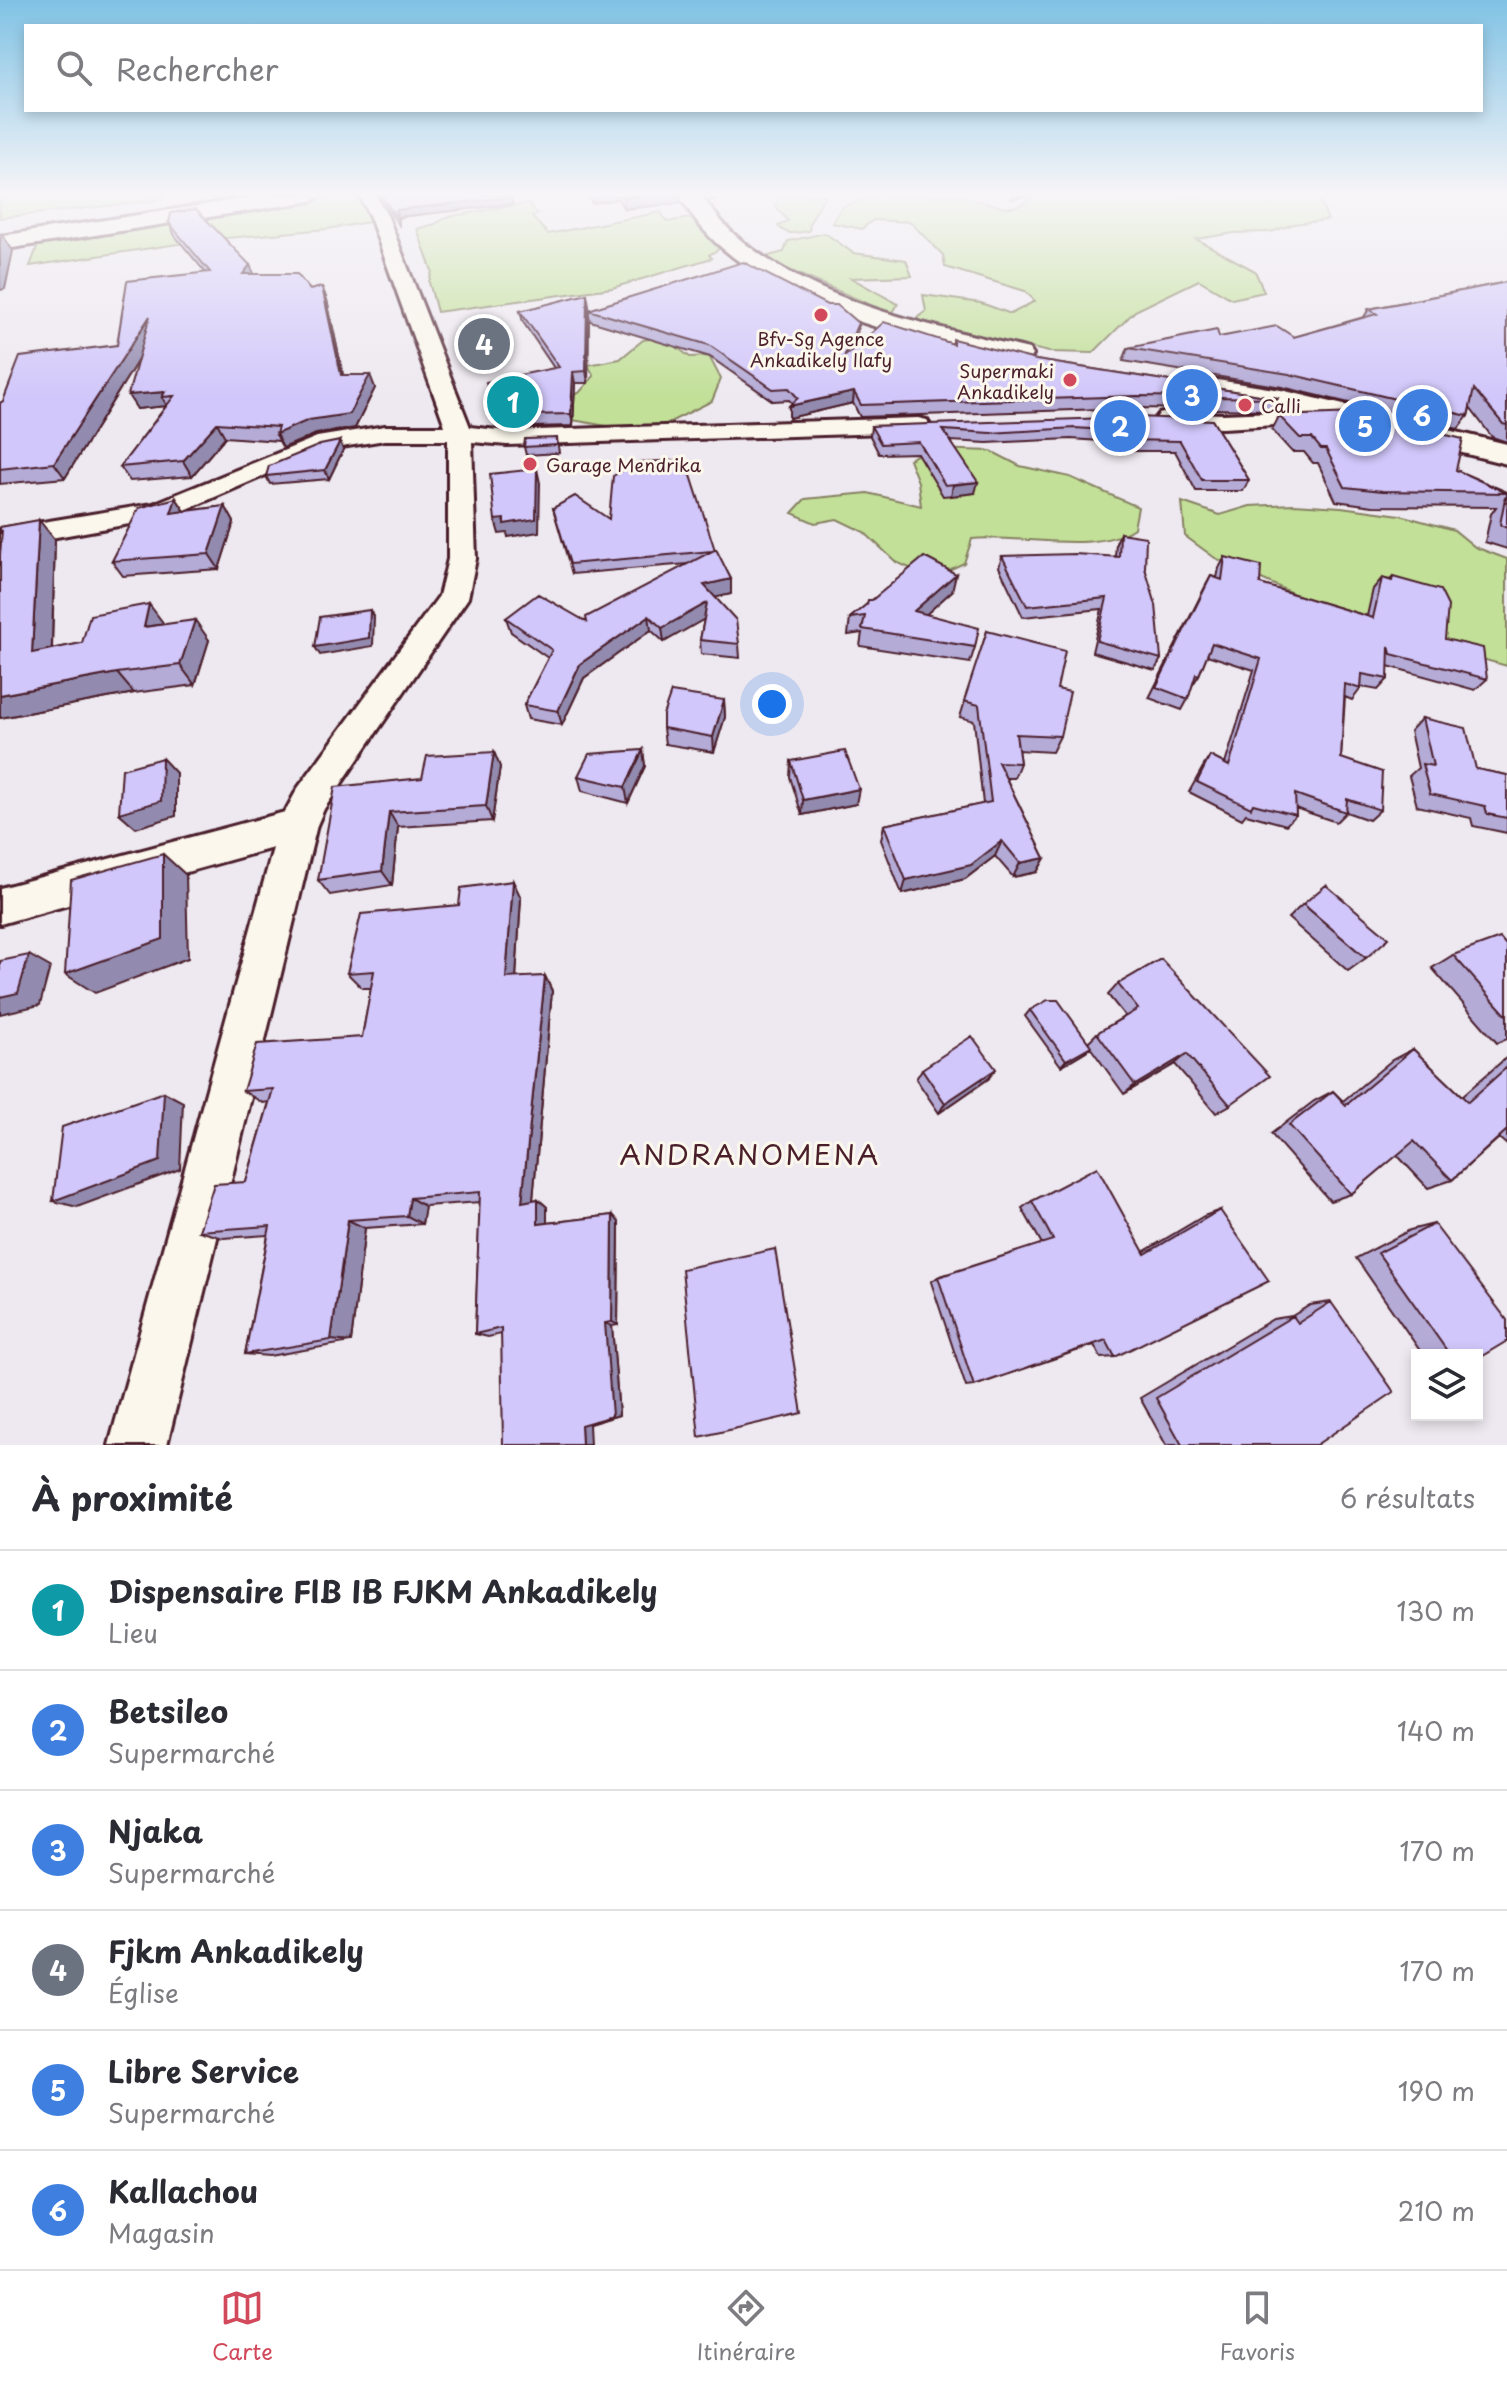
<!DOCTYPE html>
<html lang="fr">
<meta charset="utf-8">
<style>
body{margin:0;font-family:"Playpen Sans",sans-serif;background:#f2f2f3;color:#2b2b33}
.controls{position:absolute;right:24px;bottom:24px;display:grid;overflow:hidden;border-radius:0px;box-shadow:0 4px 12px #0003}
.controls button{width:72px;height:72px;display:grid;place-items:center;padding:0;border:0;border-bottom:2px solid #e1e1e2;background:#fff;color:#2b2b33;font:40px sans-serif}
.you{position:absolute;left:772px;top:704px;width:28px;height:28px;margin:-20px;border:6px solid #fff;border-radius:50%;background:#1a73e8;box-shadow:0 0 0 12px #1a73e833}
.badge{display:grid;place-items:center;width:52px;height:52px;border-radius:50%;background:#d1495b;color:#fff;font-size:26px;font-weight:700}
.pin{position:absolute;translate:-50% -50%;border:4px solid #fff;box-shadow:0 2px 8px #0006}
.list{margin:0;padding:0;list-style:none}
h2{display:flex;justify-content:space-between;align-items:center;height:104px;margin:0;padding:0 32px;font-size:34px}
h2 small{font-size:26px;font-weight:400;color:#7c7c81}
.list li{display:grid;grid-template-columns:52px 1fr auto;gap:24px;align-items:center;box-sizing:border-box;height:120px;padding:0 32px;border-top:2px solid #e1e1e2}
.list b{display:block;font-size:30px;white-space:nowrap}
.list p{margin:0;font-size:26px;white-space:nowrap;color:#7c7c81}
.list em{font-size:26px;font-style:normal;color:#7c7c81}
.icon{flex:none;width:44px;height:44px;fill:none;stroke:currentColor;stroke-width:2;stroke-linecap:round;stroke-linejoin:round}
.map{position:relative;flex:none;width:1507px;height:1445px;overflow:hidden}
.search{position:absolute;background:#fff;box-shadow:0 4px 12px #0003;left:24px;right:24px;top:24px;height:88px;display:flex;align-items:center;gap:20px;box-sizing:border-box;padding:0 28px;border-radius:0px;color:#7c7c81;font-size:30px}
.sheet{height:824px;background:#fff}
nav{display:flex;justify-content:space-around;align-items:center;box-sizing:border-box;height:112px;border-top:2px solid #e1e1e2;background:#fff;font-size:22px;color:#7c7c81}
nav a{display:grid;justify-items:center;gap:4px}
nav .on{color:#d1495b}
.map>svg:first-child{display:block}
.green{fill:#c2e098;stroke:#868062;stroke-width:2}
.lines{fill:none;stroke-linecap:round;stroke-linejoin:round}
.street-casing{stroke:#4a1f2b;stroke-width:6}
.secondary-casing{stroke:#4a1f2b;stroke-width:6}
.street{fill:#fbf7ec;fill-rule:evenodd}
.secondary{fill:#fbf7ec;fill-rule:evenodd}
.wall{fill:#b4abd7;stroke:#4a1f2b;stroke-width:2}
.shaded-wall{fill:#928baf;stroke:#4a1f2b;stroke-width:2}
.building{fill:#d1c7fa;stroke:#4a1f2b;stroke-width:2}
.poi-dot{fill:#d1495b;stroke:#fbf7ec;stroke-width:3}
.labels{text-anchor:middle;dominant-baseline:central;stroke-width:6;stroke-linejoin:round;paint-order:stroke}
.far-poi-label{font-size:18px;fill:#4a1f2b;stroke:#fbf7ec;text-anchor:start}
.near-neighbourhood-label{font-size:28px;letter-spacing:2px;fill:#4a1f2b;stroke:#fbf7ec}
</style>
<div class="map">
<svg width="1507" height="1445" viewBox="0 0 1507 1445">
<rect width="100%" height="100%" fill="#eee9f0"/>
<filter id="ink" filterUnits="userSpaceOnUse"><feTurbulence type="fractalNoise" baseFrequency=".0125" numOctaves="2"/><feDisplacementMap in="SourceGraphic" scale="16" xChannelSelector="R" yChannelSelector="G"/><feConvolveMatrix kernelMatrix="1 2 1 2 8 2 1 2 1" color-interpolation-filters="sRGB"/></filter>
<g filter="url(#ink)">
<path class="green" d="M0,195H163L160,200L0,218Z
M339,195H355L375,221L327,229L205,240L30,266L40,240Z
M781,195H825L810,222L809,231C797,233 787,236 778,226L788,221L775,206Z
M875,195H961C967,199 1005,208 1012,207C1018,207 1025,202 1031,199L1029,195H1332L1320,201L1328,220L1294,224L1271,232L1234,233L1196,239L1255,271L1264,292L1232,299L1199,280L1135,311L1093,353L1049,352L913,321L926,311L923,295L981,303L1011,314L1035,301L1025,291L945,267L943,255L910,222L873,220L862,229L832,223L842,207Z
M528,203L538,214L532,217L548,234L661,212L667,222L690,218L719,249L709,255L712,258L612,288L437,312L429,282L432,271L417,229L435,224L447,217Z
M825,233L853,253L906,260L912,276L851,278L898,304L892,314L761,258L784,252L788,241Z
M663,337L690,357L709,356L721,379L712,401L656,429L630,430L555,417L566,397L579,393L594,376L588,365L620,359L643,340Z
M914,437L935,449L991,451L1020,466L1070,477L1138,507L1134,528C1095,555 1020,534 972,539L964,563L932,578L896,562L864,532L837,519L815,523L792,513L805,499L868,493L921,506L918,482L909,459L917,455Z
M1182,502L1220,515L1250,506L1294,504L1341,507L1400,515L1454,530L1475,547L1507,559V666L1367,627L1215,558L1185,536Z"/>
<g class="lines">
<g class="street-casing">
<path id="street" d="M359,195H375L388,217L470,427L507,431L918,418L927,420L930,425L927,430L918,432L507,445L472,442L476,559L468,598L324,809L317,825L167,1445H109L273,848L0,924V888L285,812L298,788L439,596L448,559V440H385L323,450L169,517L0,547V529L153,504L317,437L385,426H445L370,217Z
M1322,410L1330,412L1334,417L1330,422L1223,428L1167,426L1159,424L1155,419L1159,414L1167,412L1223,414Z"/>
</g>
<g class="secondary-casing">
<path id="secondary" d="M269,195H322L311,201L0,250V236Z
M678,195H700C712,209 723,225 737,237C819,305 928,324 1029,349L1033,355L1029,361L1019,363C917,339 803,318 721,247C704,233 691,213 678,195Z
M1217,380L1281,390L1507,444V464L1281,408L1207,395L1202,389L1207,383Z"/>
</g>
<use href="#street" class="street"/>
<use href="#secondary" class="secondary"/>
</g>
<path class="wall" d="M378,195H509L511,197L513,204L399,217V225Z
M587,195H680L681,203L624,209L618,199L592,203Z
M169,223L254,274L310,290L322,287L327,300L343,375H370L375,388L355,428L316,434L283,448L279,441L225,437L192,476L130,481L120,467L166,406L137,409V362L65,478L0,484V403L117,345L206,273L175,236Z
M1507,282V442L1492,437L1470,408L1468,416L1458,429L1282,387L1123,361L1128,348L1219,337H1294L1364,317L1369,309Z
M589,305V309L858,323L857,335L850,352L953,343L1036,360L1278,398L1272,410L1133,408L860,417L853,403L789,418V406L792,403L789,400L773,401L710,357L590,321L589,315L588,383H575L573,426L530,427L529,423L495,425L492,413L554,368L523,322L520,311Z
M1279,416L1456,470L1507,492V496L1505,498H1507V549L1485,542L1491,514L1496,507L1373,506L1336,501L1318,463H1313L1304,452H1292L1272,430Z
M1212,420L1249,480L1243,491H1196L1175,451H1120L1116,442L1071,439L987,443L951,441L975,493L943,496L917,453L879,454L870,436L871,426Z
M557,438L559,453L526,455L524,447Z
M340,441L343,450L329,479L270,484L266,476Z
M176,498L185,511L225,506L234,522L219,569L123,576L112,561Z
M553,508L609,519L715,550L731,579V594L715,597L739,644L740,658L701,654L700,640L704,619L664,642L651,630L584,678L562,725L528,719L524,705L548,658L511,632L506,618L587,622L688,564L572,574Z
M1120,533L1145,568L1161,659L1155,670L1092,652L1102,609L1023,617L999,567L1002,556L1115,557L1116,543Z
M55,540L52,649L82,643L164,624L209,640L195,685L134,693L0,718Z
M1225,557L1260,584L1367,616L1373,589L1382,578L1390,580L1393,577L1445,639L1487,679L1475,690L1388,666V679L1378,690L1362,687L1352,700L1345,697L1341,758L1380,810L1369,820L1346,812L1336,822L1295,808L1296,815L1286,825L1246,814L1242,819L1189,792L1203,767L1210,756L1225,764L1254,670L1207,655L1199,675L1192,686L1188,699L1182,710L1149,698L1205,587L1211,576L1217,578L1219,568Z
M952,591L926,614L975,647L970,663L860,646L862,633L848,635L850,618L872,600Z
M987,631L1057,689L1060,736L1052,752L1018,750L1020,763L1014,778H1006L1045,858L1037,872L1013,877L995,856L965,879L902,894L881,840L884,825L983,804L974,721L960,717Z
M724,700L725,717L714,752L665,744L663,728Z
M1422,718L1476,769L1507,775V833L1473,826L1471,818L1417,806L1409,776L1418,768L1410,731Z
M643,750L645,766L628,803L582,791L578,776Z
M494,752L500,767L492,821L398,827L392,885L330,895L318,880L422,778Z
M791,761L856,804L802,815L790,777Z
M521,898L516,978L545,976L552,991L533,1200L538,1199L547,1207V1223L613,1215L619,1222L618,1325L612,1326L619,1415L589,1424L501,1334L488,1337L475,1334L480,1202L425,1206L422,1224L365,1228L351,1342L269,1356L245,1354L268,1235L223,1238L199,1231L246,1182L269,1102L263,1103L243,1091L362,1037L371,988H362L347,973L459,905Z
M1303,904L1366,958L1348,971L1288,918Z
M1507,946V1039L1497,1043L1432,968L1453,955Z
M1161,959L1230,1105L1216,1113L1175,1064L1124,1094L1090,1047L1086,1051L1061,1066L1025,1016L1030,1010L1088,1042L1097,1033L1125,1016L1108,995L1118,984Z
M1413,1049L1462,1096L1507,1057V1145L1499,1138L1452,1180L1428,1188L1397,1155L1351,1194L1330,1201L1271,1134L1314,1101L1333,1091L1343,1101L1392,1060Z
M922,1069L988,1079L939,1113L916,1079Z
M1032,1201L1143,1252L1204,1216L1220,1210L1115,1357L1101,1358L1094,1345L974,1386L966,1387L931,1282L938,1277L1042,1244L1022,1208Z
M1434,1224L1477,1355H1423L1356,1258L1410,1230Z
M1331,1302L1316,1445H1166L1140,1398L1273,1319L1292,1316L1310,1305Z"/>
<path class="shaded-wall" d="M211,195H244L213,199Z
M591,195H618V199L592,203Z
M651,195H680L681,203L624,209L623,198Z
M709,195H752L709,200Z
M1012,195H1036L1011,199Z
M511,197L513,204L399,217V225L397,218L396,210Z
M2,234L13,251L5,289L0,290V243Z
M250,265L256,278L243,274Z
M322,287L327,300L346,389L341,375Z
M587,294L589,305L588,383L586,371Z
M150,316L157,329L65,478L54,463Z
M858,323L857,335L843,369L844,357Z
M573,372L575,383L573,426L571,414Z
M370,375L375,388L355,428L316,434L283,448L276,434Z
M165,392L162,397L167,406L137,409L128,395Z
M854,392L853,403L789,418V406Z
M217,423L225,437L192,476L183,461Z
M340,441L343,450L329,479L325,470Z
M537,469L540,483L539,532L508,537L507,533L499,534L495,520Z
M978,482L975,493L951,496L953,485Z
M176,498L186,513H171Z
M225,506L234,522L219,569L209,554Z
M39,520L55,540L51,673L32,653Z
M956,574L952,591L911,628L914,611Z
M731,579V594L705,600L704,585Z
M707,603L708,617L664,642L662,628Z
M149,604L164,624L144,627Z
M370,610L374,618L373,646L320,655L315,647Z
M649,616L651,630L584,678L562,725L558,711L580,664Z
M195,620L209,640L195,685L180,665Z
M117,673L134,693L0,718V695Z
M724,700L725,717L714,752L713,737Z
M643,750L645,766L628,803L625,787Z
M494,752L500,767L492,821L486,806Z
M162,758L176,773V816L136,828L119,813Z
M859,789L856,804L802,815L803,800Z
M389,812L398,827L392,885L382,871Z
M1002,841L995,856L965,879L902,894L906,880Z
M163,854L186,875L188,958L95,993L65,974Z
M1045,858L1037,872L1013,877L1020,863Z
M513,881L521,898L515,993L506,978Z
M29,955L50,967L40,1005L0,1014V997Z
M545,976L552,991L532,1210L522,1202Z
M1091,1046L1086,1051L1061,1066L1066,1060Z
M1187,1054L1175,1064L1124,1094L1135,1085Z
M996,1069L988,1079L939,1113L945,1103Z
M164,1092L183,1102L180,1169L77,1207L53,1201Z
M410,1198L425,1206L422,1224L407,1216Z
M538,1199L547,1207V1231L538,1224Z
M613,1215L619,1222L618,1325L612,1322Z
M348,1220L365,1228L351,1342L331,1340Z
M605,1323L612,1326L619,1415L589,1424L590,1445H582L581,1425Z"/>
<path class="building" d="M381,195H509L511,197L396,210L397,218Z
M621,195H651L623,198Z
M196,209L250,265L243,274H297L310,290L322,287L341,375H370L349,414L309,420L276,434L278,427L217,423L183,461L120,467L174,396L162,397L165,392L128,395L150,316L54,463L0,469V403L3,401L20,357L117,345L127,281L210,272L169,223L171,213Z
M743,262L827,305H837L858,323L844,357L884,322L953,344V339L1036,360L1278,398L1137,396L861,405L854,392L789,406L798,398L789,388L773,389L709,345L588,310Z
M1507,282V425L1503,424L1474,389L1468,416L1289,374L1128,348L1217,330L1219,337L1277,326L1294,337L1377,314L1369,309Z
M587,294L586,371L573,372L571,414L527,415V411L492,413L486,382L559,367L520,311Z
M1355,413L1463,439L1456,470L1507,493L1383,491L1345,487L1326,449H1321L1312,438H1300L1279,416Z
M1137,417L1212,420L1249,480H1202L1180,441L1124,440L1120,431L1075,428L990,433L943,430L978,482L945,485L919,442L881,444L871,426Z
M557,438V445L524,447L525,439Z
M340,441L325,470L266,476L269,466L320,445Z
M686,460L715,550L712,551L570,564L553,508L575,496L609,519L613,476L638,462Z
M537,469L536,519L504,524V519L495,520L490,474Z
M176,498L171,513L225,506L209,554L112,561L139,508Z
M1505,498H1507V528L1500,525Z
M39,520L32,653L82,643L90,615L149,604L144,627L195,620L180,665L117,673L0,695V555L2,530L0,534V527Z
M1120,533L1146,537L1145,568L1156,605L1161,659L1097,641L1107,598L1027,606L1002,556L1075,554L1119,557Z
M716,549L731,579L704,585L736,620L739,644L700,640L707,603L662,628L649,616L580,664L558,711L524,705L552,650L506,618L538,594L587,622L586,617Z
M924,557L956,574L914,611L979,628L975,647L862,629L865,616L850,618L867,604L868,600H872Z
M1225,557L1261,566L1260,584L1373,618L1382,578L1392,581L1393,577L1440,590L1448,606L1445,639L1483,648L1487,679L1391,654L1389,646L1388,679L1362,674L1361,689L1345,684L1341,758L1382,772L1380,810L1347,799L1346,812L1295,794L1296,815L1253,804L1251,808L1197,782L1210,756L1229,766L1261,659L1212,643L1199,675L1196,674L1188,699L1156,687L1211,576L1222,580Z
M370,610L369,638L315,647L320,617Z
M987,631L1065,651L1057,689L1070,692L1060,736L1016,734L1020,763L998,762L1045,858L1020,863L1002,841L971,865L906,880L884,825L991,802L979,705L964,701Z
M671,692L724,700L713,737L663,728V715Z
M1422,718L1466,728L1476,769L1507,775V818L1487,814L1485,806L1430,794L1422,764L1433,766Z
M643,750L625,787L578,776L589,754Z
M845,751L859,789L803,800L791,761Z
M494,752L486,806L389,812L382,871L318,880L335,787L422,778L427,756Z
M162,758L161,801L119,813L122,769Z
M163,854V939L65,974L71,880Z
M513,881L506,978L545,976L522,1202L538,1199V1224L613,1215L612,1322L605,1323L612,1416L581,1425L582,1445H503L501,1328L475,1334L480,1192L410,1198L407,1216L348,1220L331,1340L245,1354L270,1226L199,1231L214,1184L246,1182L273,1089L243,1091L257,1044L362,1037L374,971L347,973L361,914L459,905L461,888Z
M1326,885L1389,938L1366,958L1303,904Z
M1500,938L1507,946V1016L1453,955Z
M29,955L18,993L0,997V961Z
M1161,959L1270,1076L1230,1105L1187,1054L1135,1085L1097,1033L1138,1009L1118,984Z
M1048,1000H1058L1091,1046L1066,1060L1030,1010Z
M972,1036L996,1069L945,1103L922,1069Z
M1413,1049L1468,1102L1507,1067V1130L1452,1180L1414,1141L1351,1194L1289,1125L1333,1091L1346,1105Z
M164,1092L160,1161L53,1201L62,1127Z
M1097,1167L1145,1254L1220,1210L1269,1281L1115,1357L1106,1340L974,1386L938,1277L1053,1240L1032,1201Z
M1434,1224L1507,1320V1341L1477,1359V1355H1450L1378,1253Z
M775,1249L802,1413L699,1437L682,1269Z
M1331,1302L1394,1392L1316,1445H1182L1156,1398L1293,1316L1298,1323Z"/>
</g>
<linearGradient id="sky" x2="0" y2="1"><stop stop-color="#80c2e4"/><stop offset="0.49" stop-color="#f7f5f8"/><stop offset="1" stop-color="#f7f5f8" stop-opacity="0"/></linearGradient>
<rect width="1507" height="397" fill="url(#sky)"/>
<g class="poi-dot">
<circle cx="821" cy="315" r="8"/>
<circle cx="1070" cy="380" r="8"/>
<circle cx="1245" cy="405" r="8"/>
<circle cx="530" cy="464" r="8"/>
</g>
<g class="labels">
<g class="far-poi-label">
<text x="821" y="338" text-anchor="middle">Bfv-Sg Agence<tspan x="821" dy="21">Ankadikely Ilafy</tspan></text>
<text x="1054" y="370" text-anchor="end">Supermaki<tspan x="1054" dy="21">Ankadikely</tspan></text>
<text x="1261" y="405">Calli</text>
<text x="546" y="464">Garage Mendrika</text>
</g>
<g class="near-neighbourhood-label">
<text x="750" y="1153">ANDRANOMENA</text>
</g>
</g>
</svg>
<div class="controls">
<button><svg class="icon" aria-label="layers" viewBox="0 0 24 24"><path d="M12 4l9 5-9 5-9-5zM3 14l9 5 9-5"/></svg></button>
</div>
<div class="you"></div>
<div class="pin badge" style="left:513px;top:402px;background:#0f9aa8">1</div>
<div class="pin badge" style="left:1120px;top:426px;background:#3f7fe0">2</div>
<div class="pin badge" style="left:1192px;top:395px;background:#3f7fe0">3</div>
<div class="pin badge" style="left:484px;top:344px;background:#6b7280">4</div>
<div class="pin badge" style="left:1365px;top:426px;background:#3f7fe0">5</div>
<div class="pin badge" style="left:1422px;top:415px;background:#3f7fe0">6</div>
<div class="search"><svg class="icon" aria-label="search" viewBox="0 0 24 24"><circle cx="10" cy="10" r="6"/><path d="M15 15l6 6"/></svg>Rechercher</div>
</div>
<section class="sheet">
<h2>À proximité<small>6 résultats</small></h2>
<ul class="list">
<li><span class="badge" style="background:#0f9aa8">1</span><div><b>Dispensaire FIB IB FJKM Ankadikely</b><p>Lieu</p></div><em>130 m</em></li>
<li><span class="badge" style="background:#3f7fe0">2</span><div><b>Betsileo</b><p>Supermarché</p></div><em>140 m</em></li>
<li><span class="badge" style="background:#3f7fe0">3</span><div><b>Njaka</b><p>Supermarché</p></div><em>170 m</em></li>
<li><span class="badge" style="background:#6b7280">4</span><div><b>Fjkm Ankadikely</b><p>Église</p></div><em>170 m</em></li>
<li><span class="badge" style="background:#3f7fe0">5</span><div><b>Libre Service</b><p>Supermarché</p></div><em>190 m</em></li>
<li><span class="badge" style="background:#3f7fe0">6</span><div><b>Kallachou</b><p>Magasin</p></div><em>210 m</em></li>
</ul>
</section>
<nav>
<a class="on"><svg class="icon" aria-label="map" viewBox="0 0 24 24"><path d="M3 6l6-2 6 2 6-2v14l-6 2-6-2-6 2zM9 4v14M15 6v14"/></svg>Carte</a>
<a><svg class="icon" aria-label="directions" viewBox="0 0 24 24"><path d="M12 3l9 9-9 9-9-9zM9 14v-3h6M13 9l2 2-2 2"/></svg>Itinéraire</a>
<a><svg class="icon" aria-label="saved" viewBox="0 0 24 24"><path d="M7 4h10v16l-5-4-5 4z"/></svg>Favoris</a>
</nav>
